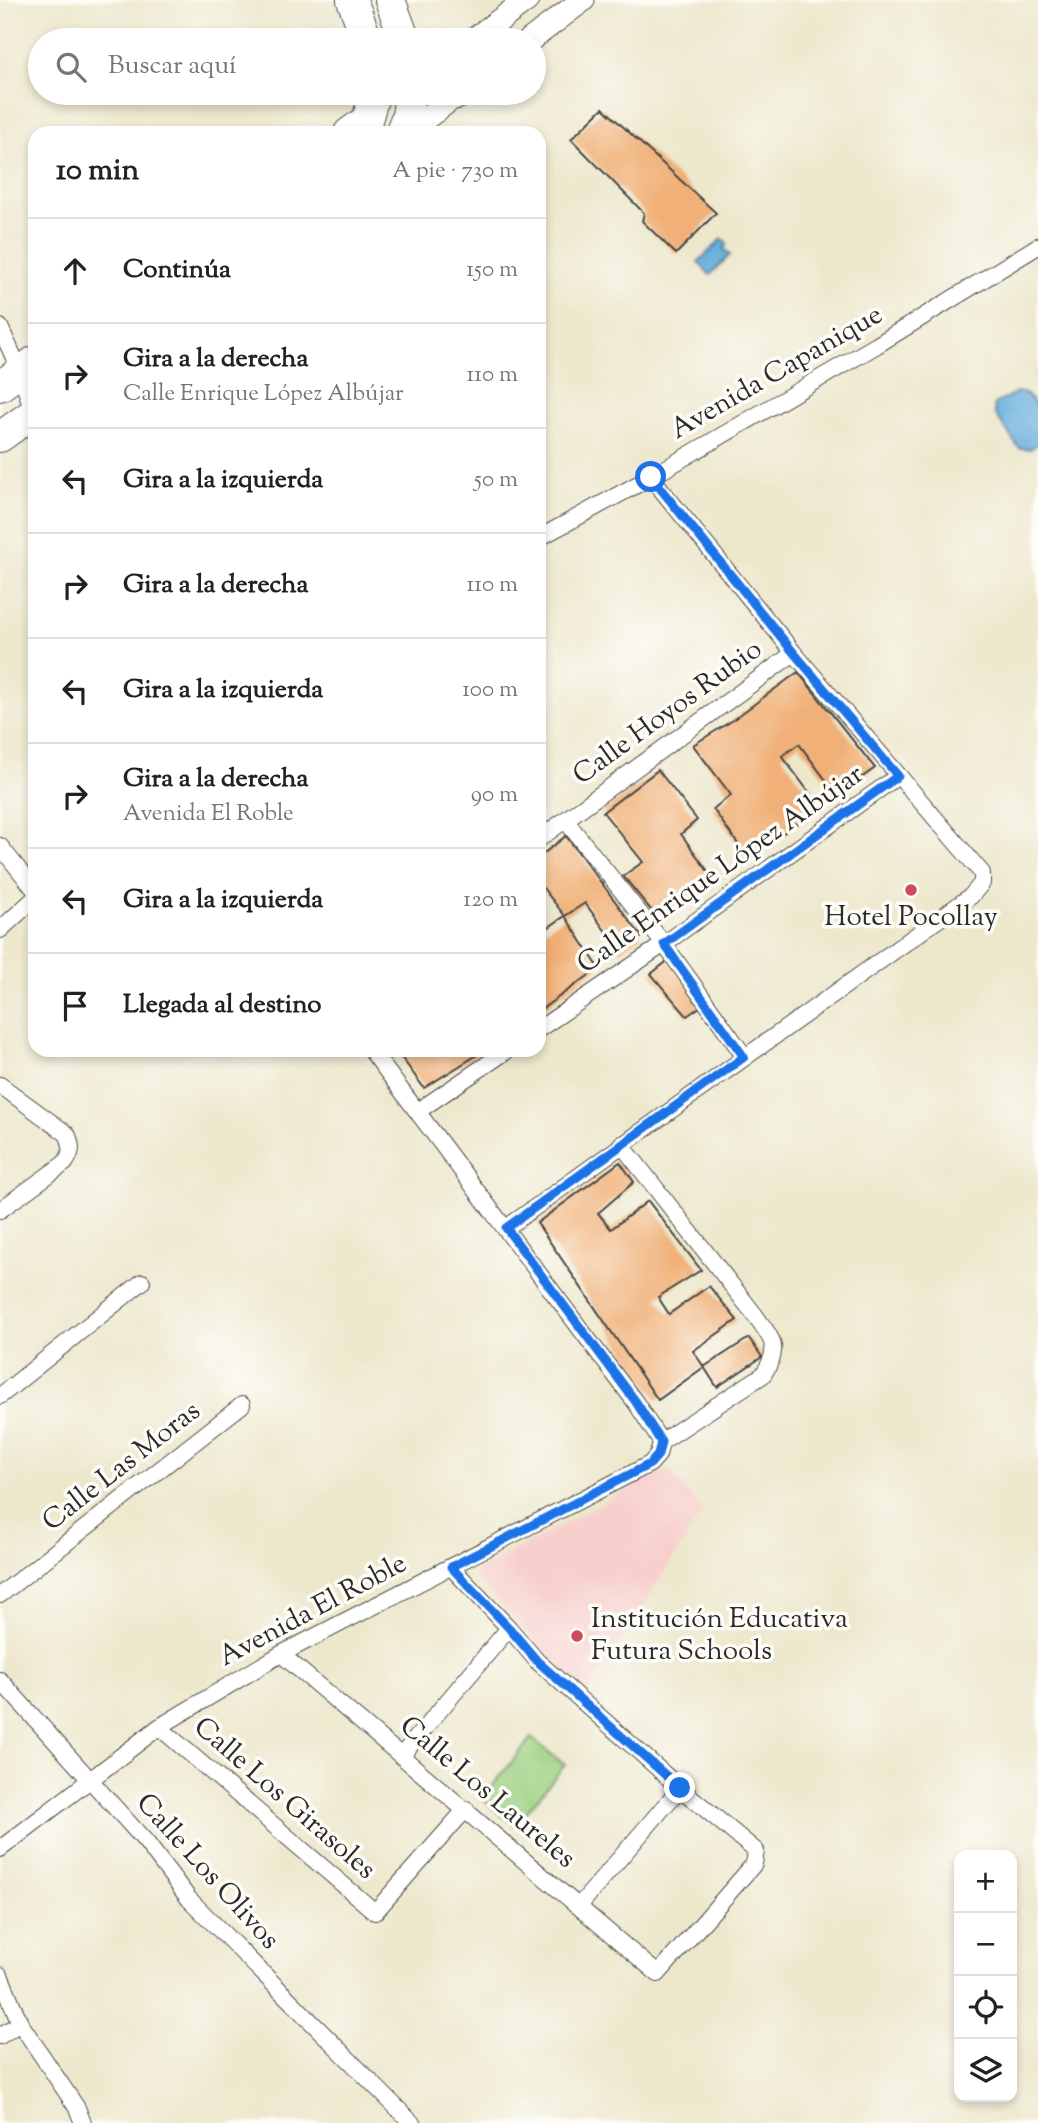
<!DOCTYPE html>
<html lang="es">
<meta charset="utf-8">
<style>
body{margin:0;font-family:"Sorts Mill Goudy",serif;background:#f2f2f2;color:#222}
.controls{position:absolute;right:21px;bottom:21px;display:grid;overflow:hidden;border-radius:14px;box-shadow:0 4px 10px #0003}
.controls button{width:63px;height:63px;display:grid;place-items:center;padding:0;border:0;border-bottom:2px solid #e0e0e0;background:#fff;color:#222;font:35px sans-serif}
.stop{position:absolute;width:21px;height:21px;margin:-16px;border:5px solid #1a73e8;border-radius:50%;background:#fff}
.stop.end{background:#1a73e8;border-color:#fff;box-shadow:0 2px 7px #0008}
.list{margin:0;padding:0;list-style:none}
h2{display:flex;justify-content:space-between;align-items:center;height:91px;margin:0;padding:0 28px;font-size:30px}
h2 small{font-size:23px;font-weight:400;color:#767676}
.list li{display:grid;grid-template-columns:46px 1fr auto;gap:21px;align-items:center;box-sizing:border-box;height:105px;padding:0 28px;border-top:2px solid #e0e0e0}
.list b{display:block;font-size:26px;white-space:nowrap}
.list p{margin:0;font-size:23px;white-space:nowrap;color:#767676}
.list em{font-size:23px;font-style:normal;color:#767676}
.icon{flex:none;width:38px;height:38px;fill:none;stroke:currentColor;stroke-width:2;stroke-linecap:round;stroke-linejoin:round}
.map{position:relative;flex:none;width:1038px;height:2123px;overflow:hidden}
.search{position:absolute;background:#fff;box-shadow:0 4px 10px #0003;left:28px;top:28px;width:518px;height:77px;display:flex;align-items:center;gap:18px;box-sizing:border-box;padding:0 24px;border-radius:38px;color:#767676;font-size:26px}
.panel{position:absolute;background:#fff;box-shadow:0 4px 10px #0003;left:28px;top:126px;width:518px;height:931px;border-radius:21px}
.map>svg:first-child{display:block}
.built{fill:#f7d0cd}
.green{fill:#9bd080;stroke:#637e56;stroke-width:2}
.water{fill:#65addc;stroke:#486c84;stroke-width:2}
.building{fill:#f0b077}
.lines{fill:none;stroke-linecap:round;stroke-linejoin:round}
.street-casing{stroke:#484743;stroke-width:18}
.secondary-casing{stroke:#484743;stroke-width:25}
.highway-casing{stroke:#484743;stroke-width:32}
.street{stroke:#fff;stroke-width:16}
.secondary{stroke:#fff;stroke-width:23}
.highway{stroke:#fff;stroke-width:30}
.route{stroke:#1a73e8;stroke-width:9}
.poi-dot{fill:#d1495b;stroke:#fdfcf7;stroke-width:2.5}
.labels{text-anchor:middle;dominant-baseline:central;stroke-width:7;stroke-linejoin:round;paint-order:stroke}
.street-label{font-size:28px;fill:#2b2b2b;stroke:#fdfcf7}
.poi-label{font-size:28px;fill:#2b2b2b;stroke:#fdfcf7}
</style>
<div class="map">
<svg width="1038" height="2123" viewBox="0 0 1038 2123">
<rect width="100%" height="100%" fill="#fdfcf7"/>
<filter id="ink" filterUnits="userSpaceOnUse"><feTurbulence type="fractalNoise" baseFrequency=".0143" numOctaves="2"/><feDisplacementMap in="SourceGraphic" scale="14" xChannelSelector="R" yChannelSelector="G"/><feConvolveMatrix kernelMatrix="1 2 1 2 8 2 1 2 1" color-interpolation-filters="sRGB"/></filter>
<filter id="wash" filterUnits="userSpaceOnUse"><feTurbulence type="fractalNoise" baseFrequency=".00686" numOctaves="4" result="noise"/><feDisplacementMap in="SourceGraphic" scale="28" xChannelSelector="R" yChannelSelector="G"/><feGaussianBlur stdDeviation="1.57" result="paint"/><feColorMatrix in="noise" values="0 0 0 0 0 0 0 0 0 0 0 0 0 0 0 0 0 1.4 0 .05"/><feComposite in="paint" operator="in"/></filter>
<g filter="url(#wash)">
<rect width="100%" height="100%" fill="#ede7cc"/>
<path class="built" d="M668,1468L703,1511L586,1695L475,1577L476,1571Z"/>
<path class="green" d="M531,1738L565,1765L515,1826L482,1799Z"/>
<path class="water" d="M722,239L727,244L724,249L730,255L710,275L698,262Z
M1017,392L1026,394L1038,408V443L1031,449L1019,448L995,414L994,404Z"/>
<g id="blocks">
<path class="building" d="M603,108L716,213L676,254L642,221L644,213L571,139Z
M798,672L875,768L837,795L799,744L782,756L820,807L748,858L713,809L731,795L693,745L730,722Z
M658,770L697,820L681,834L715,881L660,921L623,876L643,862L603,812Z
M566,836L642,937L621,952L585,903L565,916L539,883V857Z
M565,916L599,968L539,1011V934Z
M670,959L704,1004L687,1016L651,974Z
M396,1050H485L424,1088Z
M620,1162L634,1182L598,1213L611,1229L648,1201L701,1270L658,1297L669,1314L709,1286L737,1320L693,1351L704,1367L658,1400L537,1223Z
M749,1338L762,1357L717,1387L704,1367Z"/>
</g>
</g>
<g filter="url(#ink)">
<use href="#blocks" fill-opacity="0" stroke="#484743" stroke-width="2"/>
<g class="lines">
<g class="street-casing">
<path id="street" d="M0,327L20,371L35,418
M539,538L651,477L877,345L1038,246
M566,821L664,944L745,1057
M539,839L794,653
M0,846L35,890
M0,930L35,898
M539,1029L664,944L898,776
M371,1050L636,1403L661,1442
M0,1085L67,1134C73,1146 72,1153 65,1163L0,1210
M418,1111L508,1050
M621,1144L755,1315C772,1340 782,1346 763,1375L661,1442
M506,1228L971,896L982,883V873L794,653L651,477
M0,1396L142,1282
M0,1595L242,1405
M281,1654L658,1974L754,1864L756,1851L680,1788L537,1661L509,1628L451,1567
M0,1680L146,1842L189,1899L412,2123
M159,1727L375,1912L466,1809
M402,1755L509,1628
M0,1849L159,1727L281,1654L650,1464L658,1455L661,1442
M579,1906L680,1788
M0,1975L20,2023L77,2108L83,2123
M0,2036L20,2023"/>
</g>
<g class="secondary-casing">
<path id="secondary" d="M473,40L527,0
M530,40L583,0
M406,133L459,93"/>
</g>
<g class="highway-casing">
<path id="highway" d="M352,0L367,40
M390,0L405,40
M438,93L457,94
M349,133L367,120L375,93
M400,133L407,116L410,93
M0,386L35,361
M0,437L35,412"/>
</g>
<use href="#street" class="street"/>
<use href="#secondary" class="secondary"/>
<use href="#highway" class="highway"/>
</g>
</g>
<g class="lines" filter="url(#ink)">
<path class="route" d="M651,477L794,653L898,776L664,944L744,1057L506,1228L636,1402L661,1442L658,1455L650,1464L451,1567L509,1628L537,1661L680,1788"/>
</g>
<g class="poi-dot">
<circle cx="911" cy="890" r="7"/>
<circle cx="577" cy="1636" r="7"/>
</g>
<g class="labels">
<g class="street-label">
<text transform="translate(777 373) rotate(-30)">Avenida Capanique</text>
<text transform="translate(668 713) rotate(-36)">Calle Hoyos Rubio</text>
<text transform="translate(721 870) rotate(-35)">Calle Enrique López Albújar</text>
<text transform="translate(122 1467) rotate(-38)">Calle Las Moras</text>
<text transform="translate(313 1611) rotate(-28)">Avenida El Roble</text>
<text transform="translate(487 1793) rotate(40)">Calle Los Laureles</text>
<text transform="translate(284 1799) rotate(41)">Calle Los Girasoles</text>
<text transform="translate(207 1872) rotate(48)">Calle Los Olivos</text>
</g>
<g class="poi-label">
<text x="911" y="918">Hotel Pocollay</text>
<text x="591" y="1620" text-anchor="start">Institución Educativa<tspan x="591" dy="32">Futura Schools</tspan></text>
</g>
</g>
</svg>
<div class="controls">
<button>+</button>
<button>−</button>
<button><svg class="icon" aria-label="locate" viewBox="0 0 24 24"><circle cx="12" cy="12" r="6"/><path d="M12 2v4M12 18v4M2 12h4M18 12h4"/></svg></button>
<button><svg class="icon" aria-label="layers" viewBox="0 0 24 24"><path d="M12 4l9 5-9 5-9-5zM3 14l9 5 9-5"/></svg></button>
</div>
<div class="stop" style="left:651px;top:477px"></div>
<div class="stop end" style="left:680px;top:1788px"></div>
<div class="search"><svg class="icon" aria-label="search" viewBox="0 0 24 24"><circle cx="10" cy="10" r="6"/><path d="M15 15l6 6"/></svg>Buscar aquí</div>
<section class="panel">
<h2>10 min<small>A pie · 730 m</small></h2>
<ul class="list">
<li><svg class="icon" aria-label="ahead" viewBox="0 0 24 24"><path d="M12 20V5M6 11l6-6 6 6"/></svg><div><b>Continúa</b></div><em>150 m</em></li>
<li><svg class="icon" aria-label="right" viewBox="0 0 24 24"><path d="M7 20v-9h11M14 6l5 5-5 5"/></svg><div><b>Gira a la derecha</b><p>Calle Enrique López Albújar</p></div><em>110 m</em></li>
<li><svg class="icon" aria-label="left" viewBox="0 0 24 24"><path d="M17 20v-9H6M10 6l-5 5 5 5"/></svg><div><b>Gira a la izquierda</b></div><em>50 m</em></li>
<li><svg class="icon" aria-label="right" viewBox="0 0 24 24"><path d="M7 20v-9h11M14 6l5 5-5 5"/></svg><div><b>Gira a la derecha</b></div><em>110 m</em></li>
<li><svg class="icon" aria-label="left" viewBox="0 0 24 24"><path d="M17 20v-9H6M10 6l-5 5 5 5"/></svg><div><b>Gira a la izquierda</b></div><em>100 m</em></li>
<li><svg class="icon" aria-label="right" viewBox="0 0 24 24"><path d="M7 20v-9h11M14 6l5 5-5 5"/></svg><div><b>Gira a la derecha</b><p>Avenida El Roble</p></div><em>90 m</em></li>
<li><svg class="icon" aria-label="left" viewBox="0 0 24 24"><path d="M17 20v-9H6M10 6l-5 5 5 5"/></svg><div><b>Gira a la izquierda</b></div><em>120 m</em></li>
<li><svg class="icon" aria-label="arrive" viewBox="0 0 24 24"><path d="M6 21V4h12l-3 4 3 4H6"/></svg><div><b>Llegada al destino</b></div></li>
</ul>
</section>
</div>
